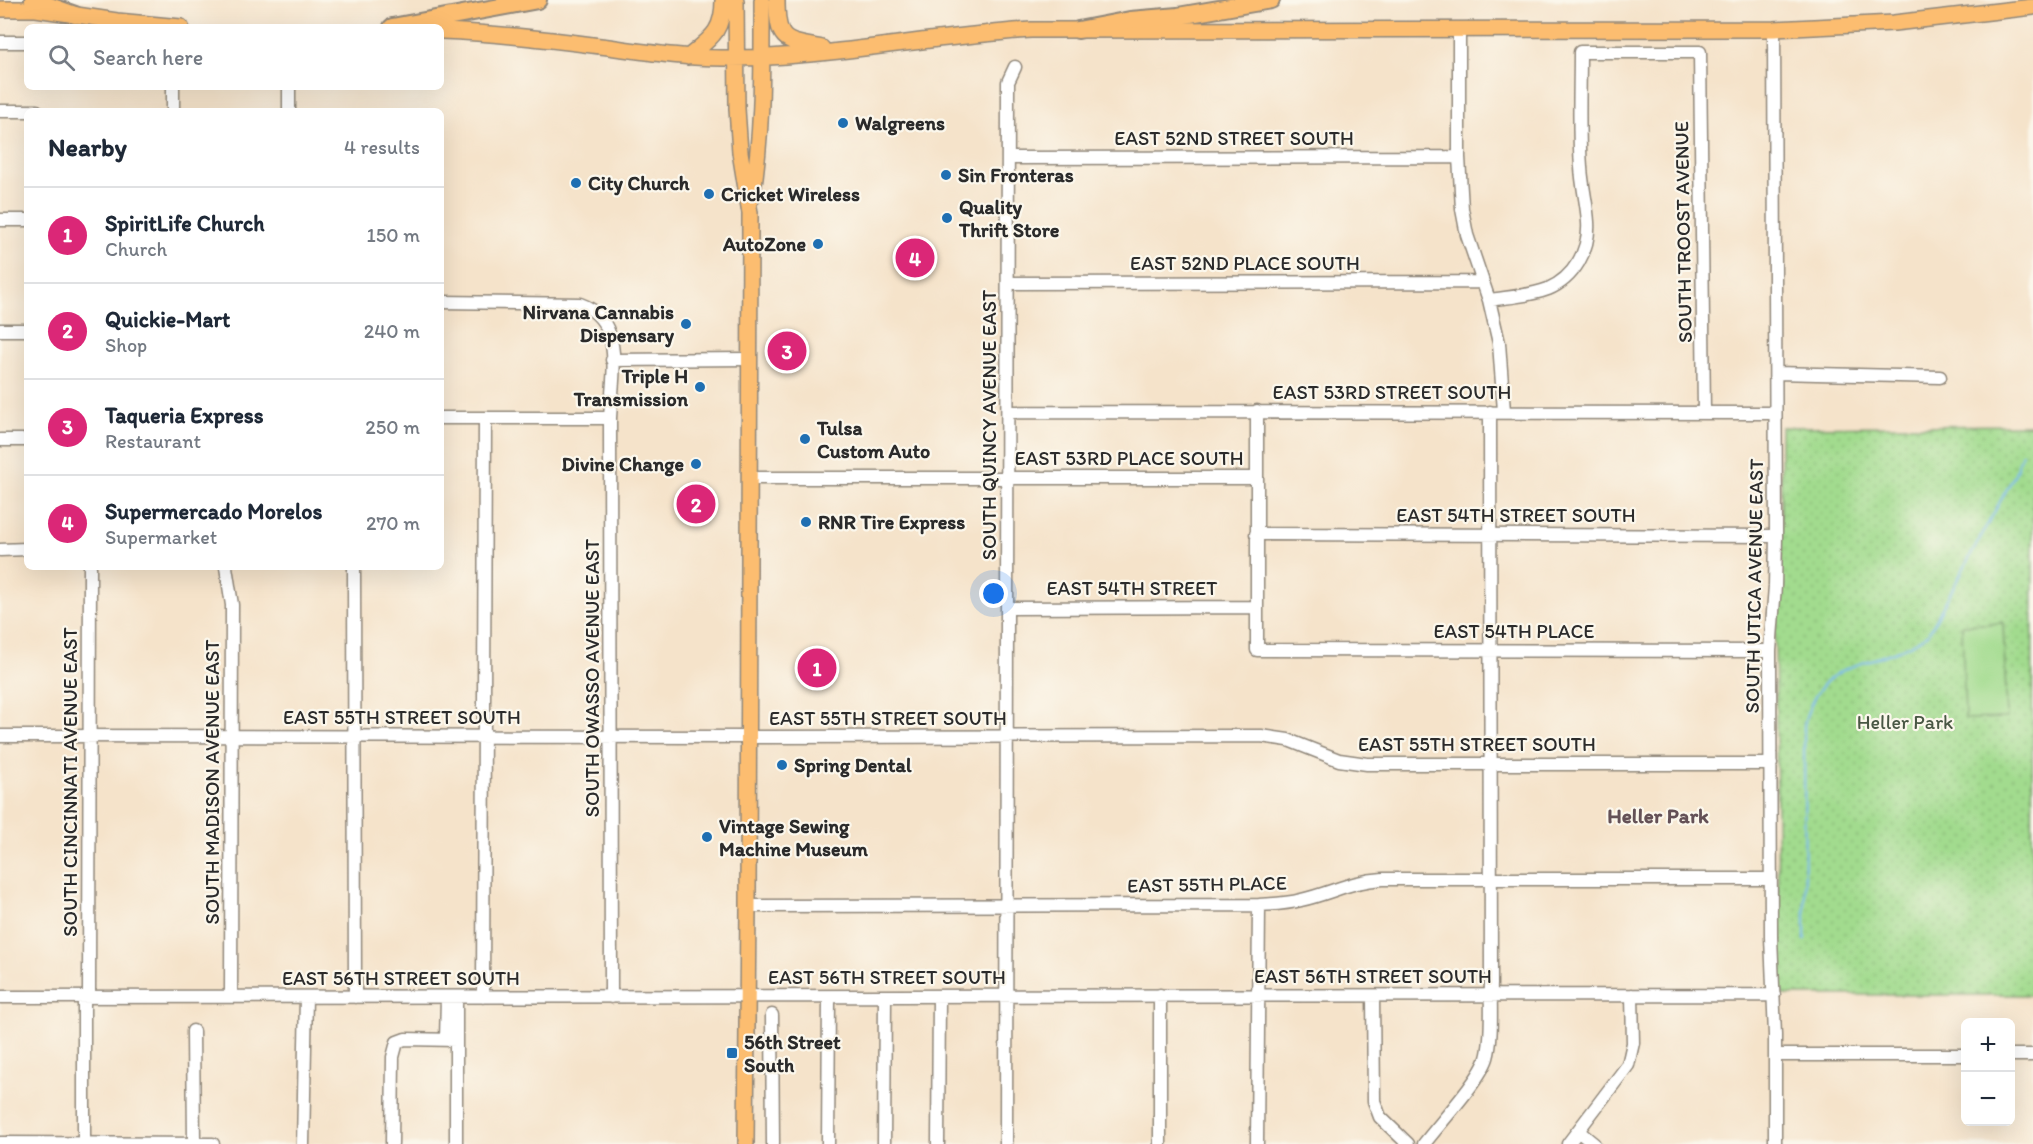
<!DOCTYPE html>
<meta charset="utf-8">
<style>
body{margin:0;font-family:Itim,sans-serif;background:#f6f6f7;color:#1f2937}
.controls{position:absolute;right:18px;bottom:18px;display:grid;overflow:hidden;border-radius:9px;box-shadow:0 6px 24px #0002}
.controls button{width:54px;height:54px;display:grid;place-items:center;padding:0;border:0;border-bottom:2px solid #e0e1e3;background:#fff;color:#1f2937;font:30px sans-serif}
.you{position:absolute;left:994px;top:594px;width:21px;height:21px;margin:-15px;border:4px solid #fff;border-radius:50%;background:#1a73e8;box-shadow:0 0 0 9px #1a73e833}
.badge{display:grid;place-items:center;width:39px;height:39px;border-radius:50%;background:#db2777;color:#fff;font-size:20px;font-weight:700}
.pin{position:absolute;translate:-50% -50%;border:3px solid #fff;box-shadow:0 2px 6px #0006}
.list{margin:0;padding:0;list-style:none}
h2{display:flex;justify-content:space-between;align-items:center;height:78px;margin:0;padding:0 24px;font-size:26px}
h2 small{font-size:20px;font-weight:400;color:#747a83}
.list li{display:grid;grid-template-columns:39px 1fr auto;gap:18px;align-items:center;box-sizing:border-box;height:96px;padding:0 24px;border-top:2px solid #e0e1e3}
.list b{display:block;font-size:22px;white-space:nowrap}
.list p{margin:0;font-size:20px;white-space:nowrap;color:#747a83}
.list em{font-size:20px;font-style:normal;color:#747a83}
.icon{flex:none;width:33px;height:33px;fill:none;stroke:currentColor;stroke-width:2;stroke-linecap:round;stroke-linejoin:round}
.map{position:relative;flex:none;width:2033px;height:1144px;overflow:hidden}
.search{position:absolute;background:#fff;box-shadow:0 6px 24px #0002;left:24px;top:24px;width:420px;height:66px;display:flex;align-items:center;gap:15px;box-sizing:border-box;padding:0 21px;border-radius:9px;color:#747a83;font-size:22px}
.panel{position:absolute;background:#fff;box-shadow:0 6px 24px #0002;left:24px;top:108px;width:420px;height:462px;border-radius:9px}
.map>svg:first-child{display:block}
.green{fill:url(#green-dots);stroke:#66835c;stroke-width:1.5}
.pitch{fill:#a2db8e;stroke:#66835c;stroke-width:1.5}
.lines{fill:none;stroke-linecap:round;stroke-linejoin:round}
.stream{stroke:#7ebbf1;stroke-width:2}
.minor-casing{stroke:#90877a;stroke-width:15}
.major-casing{stroke:#90877a;stroke-width:18}
.highway-casing{stroke:#90877a;stroke-width:20}
.minor{stroke:#fff;stroke-width:12}
.major{stroke:#fcbd6f;stroke-width:15}
.highway{stroke:#fcbd6f;stroke-width:16}
.poi-dot{fill:#1f6fb2;stroke:#fbf7ec;stroke-width:2}
.labels{text-anchor:middle;dominant-baseline:central;stroke-width:4.5;stroke-linejoin:round;paint-order:stroke}
.poi-label{font-size:20px;font-weight:bold;fill:#2b2b2b;stroke:#fbf7ec;text-anchor:start}
.street-label{font-size:20px;fill:#2b2b2b;stroke:#fbf7ec}
.park-label{font-size:20px;fill:#495744;stroke:#fbf7ec}
.neighbourhood-label{font-size:21px;font-weight:bold;fill:#645157;stroke:#fbf7ec}
</style>
<div class="map">
<svg width="2033" height="1144" viewBox="0 0 2033 1144">
<defs>
<pattern id="green-dots" width="8" height="8" patternUnits="userSpaceOnUse" patternTransform="scale(1.5)"><rect width="8" height="8" fill="#a2db8e"/><path d="M2 2h.1M6 6h.1" fill="none" stroke="#8cbc7b" stroke-width="1.8" stroke-linecap="round"/></pattern>
</defs>
<rect width="100%" height="100%" fill="#fbf7ec"/>
<filter id="ink" filterUnits="userSpaceOnUse"><feTurbulence type="fractalNoise" baseFrequency=".0167" numOctaves="2"/><feDisplacementMap in="SourceGraphic" scale="12" xChannelSelector="R" yChannelSelector="G"/><feConvolveMatrix kernelMatrix="1 2 1 2 8 2 1 2 1" color-interpolation-filters="sRGB"/></filter>
<filter id="wash" filterUnits="userSpaceOnUse"><feTurbulence type="fractalNoise" baseFrequency=".008" numOctaves="4" result="noise"/><feDisplacementMap in="SourceGraphic" scale="24" xChannelSelector="R" yChannelSelector="G"/><feGaussianBlur stdDeviation="1.35" result="paint"/><feColorMatrix in="noise" values="0 0 0 0 0 0 0 0 0 0 0 0 0 0 0 0 0 1.4 0 .05"/><feComposite in="paint" operator="in"/></filter>
<g filter="url(#wash)">
<rect width="100%" height="100%" fill="#f5e3ca"/>
<path class="green" d="M2033,425L2032,995H1779L1775,632L1781,593V427Z"/>
<path class="pitch" d="M2003,623L2007,718L1965,719L1962,625Z"/>
<g class="lines">
<path class="stream" d="M1805,940L1804,725C1819,661 1860,669 1908,646C1915,643 1922,638 1928,634L2014,476L2022,453"/>
</g>
</g>
<g filter="url(#ink)">
<g class="lines">
<g class="minor-casing">
<path id="minor" d="M1774,29L1776,536L1775,586L1770,651L1771,937L1775,1035V1144
M1459,30V157L1462,209L1467,235L1489,300L1499,343L1504,411
M0,42H27
M0,111H37
M173,111V87
M289,111V87
M1008,158L1459,157
M0,220H27
M1008,283L1482,282
M1489,300C1508,297 1530,296 1548,289C1574,278 1590,250 1588,222C1587,204 1582,186 1581,167C1578,129 1580,90 1580,52H1700L1704,412
M441,302L580,304C626,320 612,380 610,418L611,997
M0,330H27
M612,360L749,359
M1776,373L1940,377
M1257,411V650L1770,651
M1008,412L1775,413
M441,418H610
M0,440H27
M749,478H1256
M1256,534L1776,536
M0,550L27,549
M226,567L232,605L231,997
M354,567L355,997
M1008,608L1256,607
M0,736L763,737L1261,736L1288,740L1339,760L1367,764H1771
M748,906L1259,905C1273,904 1287,904 1301,900C1332,893 1350,881 1383,879H1770
M1373,996L1374,1101L1380,1117L1408,1144
M0,997L1774,995
M84,997V1143
M89,997L90,567
M456,997V1144
M483,997L485,418
M772,1015L773,1144
M193,1031L194,1143
M446,1040L447,997
M1775,1055H1966
M2010,1055H2033
M1578,1131L1594,1144
M0,1143L213,1144
M303,1144L306,997
M392,1144L393,1057L397,1042L405,1039L456,1040
M828,1144L829,997
M884,1144L885,997
M938,1144L939,997
M1006,1144L1008,82L1015,67
M1160,1144V995
M1257,1144L1259,905
M1424,1144C1440,1123 1480,1080 1487,1058C1493,1037 1490,1006 1491,984L1490,412
M1568,1144L1628,1065L1633,1043L1632,995"/>
</g>
<g class="major-casing">
<path id="major" d="M736,0L737,109L740,152L750,213L748,906L746,1144
M777,0C777,42 784,41 822,48
M0,9H36L117,21L181,27
M441,31C494,33 547,39 600,46C640,51 681,58 722,58C826,59 927,36 1031,30L1774,29L1894,23L2033,7
M688,57C711,38 723,32 723,0
M752,198C763,130 762,69 762,0"/>
</g>
<g class="highway-casing">
<path id="highway" d="M33,0L75,15
M392,27L538,0
M1078,30L1130,20L1178,16L1271,0"/>
</g>
<use href="#minor" class="minor"/>
<use href="#major" class="major"/>
<use href="#highway" class="highway"/>
</g>
</g>
<g class="poi-dot">
<circle cx="843" cy="123" r="6"/>
<circle cx="946" cy="175" r="6"/>
<circle cx="576" cy="183" r="6"/>
<circle cx="709" cy="194" r="6"/>
<circle cx="947" cy="218" r="6"/>
<circle cx="818" cy="244" r="6"/>
<circle cx="686" cy="324" r="6"/>
<circle cx="700" cy="387" r="6"/>
<circle cx="805" cy="439" r="6"/>
<circle cx="696" cy="464" r="6"/>
<circle cx="806" cy="522" r="6"/>
<circle cx="782" cy="765" r="6"/>
<circle cx="707" cy="837" r="6"/>
<rect x="726" y="1047" width="12" height="12" rx="3"/>
</g>
<g class="labels">
<g class="poi-label">
<text x="855" y="123">Walgreens</text>
<text x="958" y="175">Sin Fronteras</text>
<text x="588" y="183">City Church</text>
<text x="721" y="194">Cricket Wireless</text>
<text x="959" y="207">Quality<tspan x="959" dy="23">Thrift Store</tspan></text>
<text x="806" y="244" text-anchor="end">AutoZone</text>
<text x="674" y="312" text-anchor="end">Nirvana Cannabis<tspan x="674" dy="23">Dispensary</tspan></text>
<text x="688" y="376" text-anchor="end">Triple H<tspan x="688" dy="23">Transmission</tspan></text>
<text x="817" y="428">Tulsa<tspan x="817" dy="23">Custom Auto</tspan></text>
<text x="684" y="464" text-anchor="end">Divine Change</text>
<text x="818" y="522">RNR Tire Express</text>
<text x="794" y="765">Spring Dental</text>
<text x="719" y="826">Vintage Sewing<tspan x="719" dy="23">Machine Museum</tspan></text>
<text x="744" y="1042">56th Street<tspan x="744" dy="23">South</tspan></text>
</g>
<g class="street-label">
<text x="1234" y="138">EAST 52ND STREET SOUTH</text>
<text transform="translate(1683 232) rotate(-91)">SOUTH TROOST AVENUE</text>
<text x="1245" y="263">EAST 52ND PLACE SOUTH</text>
<text x="1392" y="392">EAST 53RD STREET SOUTH</text>
<text transform="translate(989 425) rotate(-90)">SOUTH QUINCY AVENUE EAST</text>
<text x="1129" y="458">EAST 53RD PLACE SOUTH</text>
<text x="1516" y="515">EAST 54TH STREET SOUTH</text>
<text transform="translate(1754 586) rotate(-89)">SOUTH UTICA AVENUE EAST</text>
<text x="1132" y="588">EAST 54TH STREET</text>
<text x="1514" y="631">EAST 54TH PLACE</text>
<text transform="translate(592 678) rotate(-90)">SOUTH OWASSO AVENUE EAST</text>
<text x="402" y="717">EAST 55TH STREET SOUTH</text>
<text x="888" y="718">EAST 55TH STREET SOUTH</text>
<text x="1477" y="744">EAST 55TH STREET SOUTH</text>
<text transform="translate(70 782) rotate(-90)">SOUTH CINCINNATI AVENUE EAST</text>
<text transform="translate(212 782) rotate(-90)">SOUTH MADISON AVENUE EAST</text>
<text transform="translate(1207 884) rotate(-1)">EAST 55TH PLACE</text>
<text x="1373" y="976">EAST 56TH STREET SOUTH</text>
<text x="887" y="977">EAST 56TH STREET SOUTH</text>
<text x="401" y="978">EAST 56TH STREET SOUTH</text>
</g>
<g class="park-label">
<text x="1905" y="722">Heller Park</text>
</g>
<g class="neighbourhood-label">
<text x="1658" y="815">Heller Park</text>
</g>
</g>
</svg>
<div class="controls">
<button>+</button>
<button>−</button>
</div>
<div class="you"></div>
<div class="pin badge" style="left:817px;top:668px">1</div>
<div class="pin badge" style="left:696px;top:504px">2</div>
<div class="pin badge" style="left:787px;top:351px">3</div>
<div class="pin badge" style="left:915px;top:258px">4</div>
<div class="search"><svg class="icon" aria-label="search" viewBox="0 0 24 24"><circle cx="10" cy="10" r="6"/><path d="M15 15l6 6"/></svg>Search here</div>
<section class="panel">
<h2>Nearby<small>4 results</small></h2>
<ul class="list">
<li><span class="badge">1</span><div><b>SpiritLife Church</b><p>Church</p></div><em>150 m</em></li>
<li><span class="badge">2</span><div><b>Quickie-Mart</b><p>Shop</p></div><em>240 m</em></li>
<li><span class="badge">3</span><div><b>Taqueria Express</b><p>Restaurant</p></div><em>250 m</em></li>
<li><span class="badge">4</span><div><b>Supermercado Morelos</b><p>Supermarket</p></div><em>270 m</em></li>
</ul>
</section>
</div>
